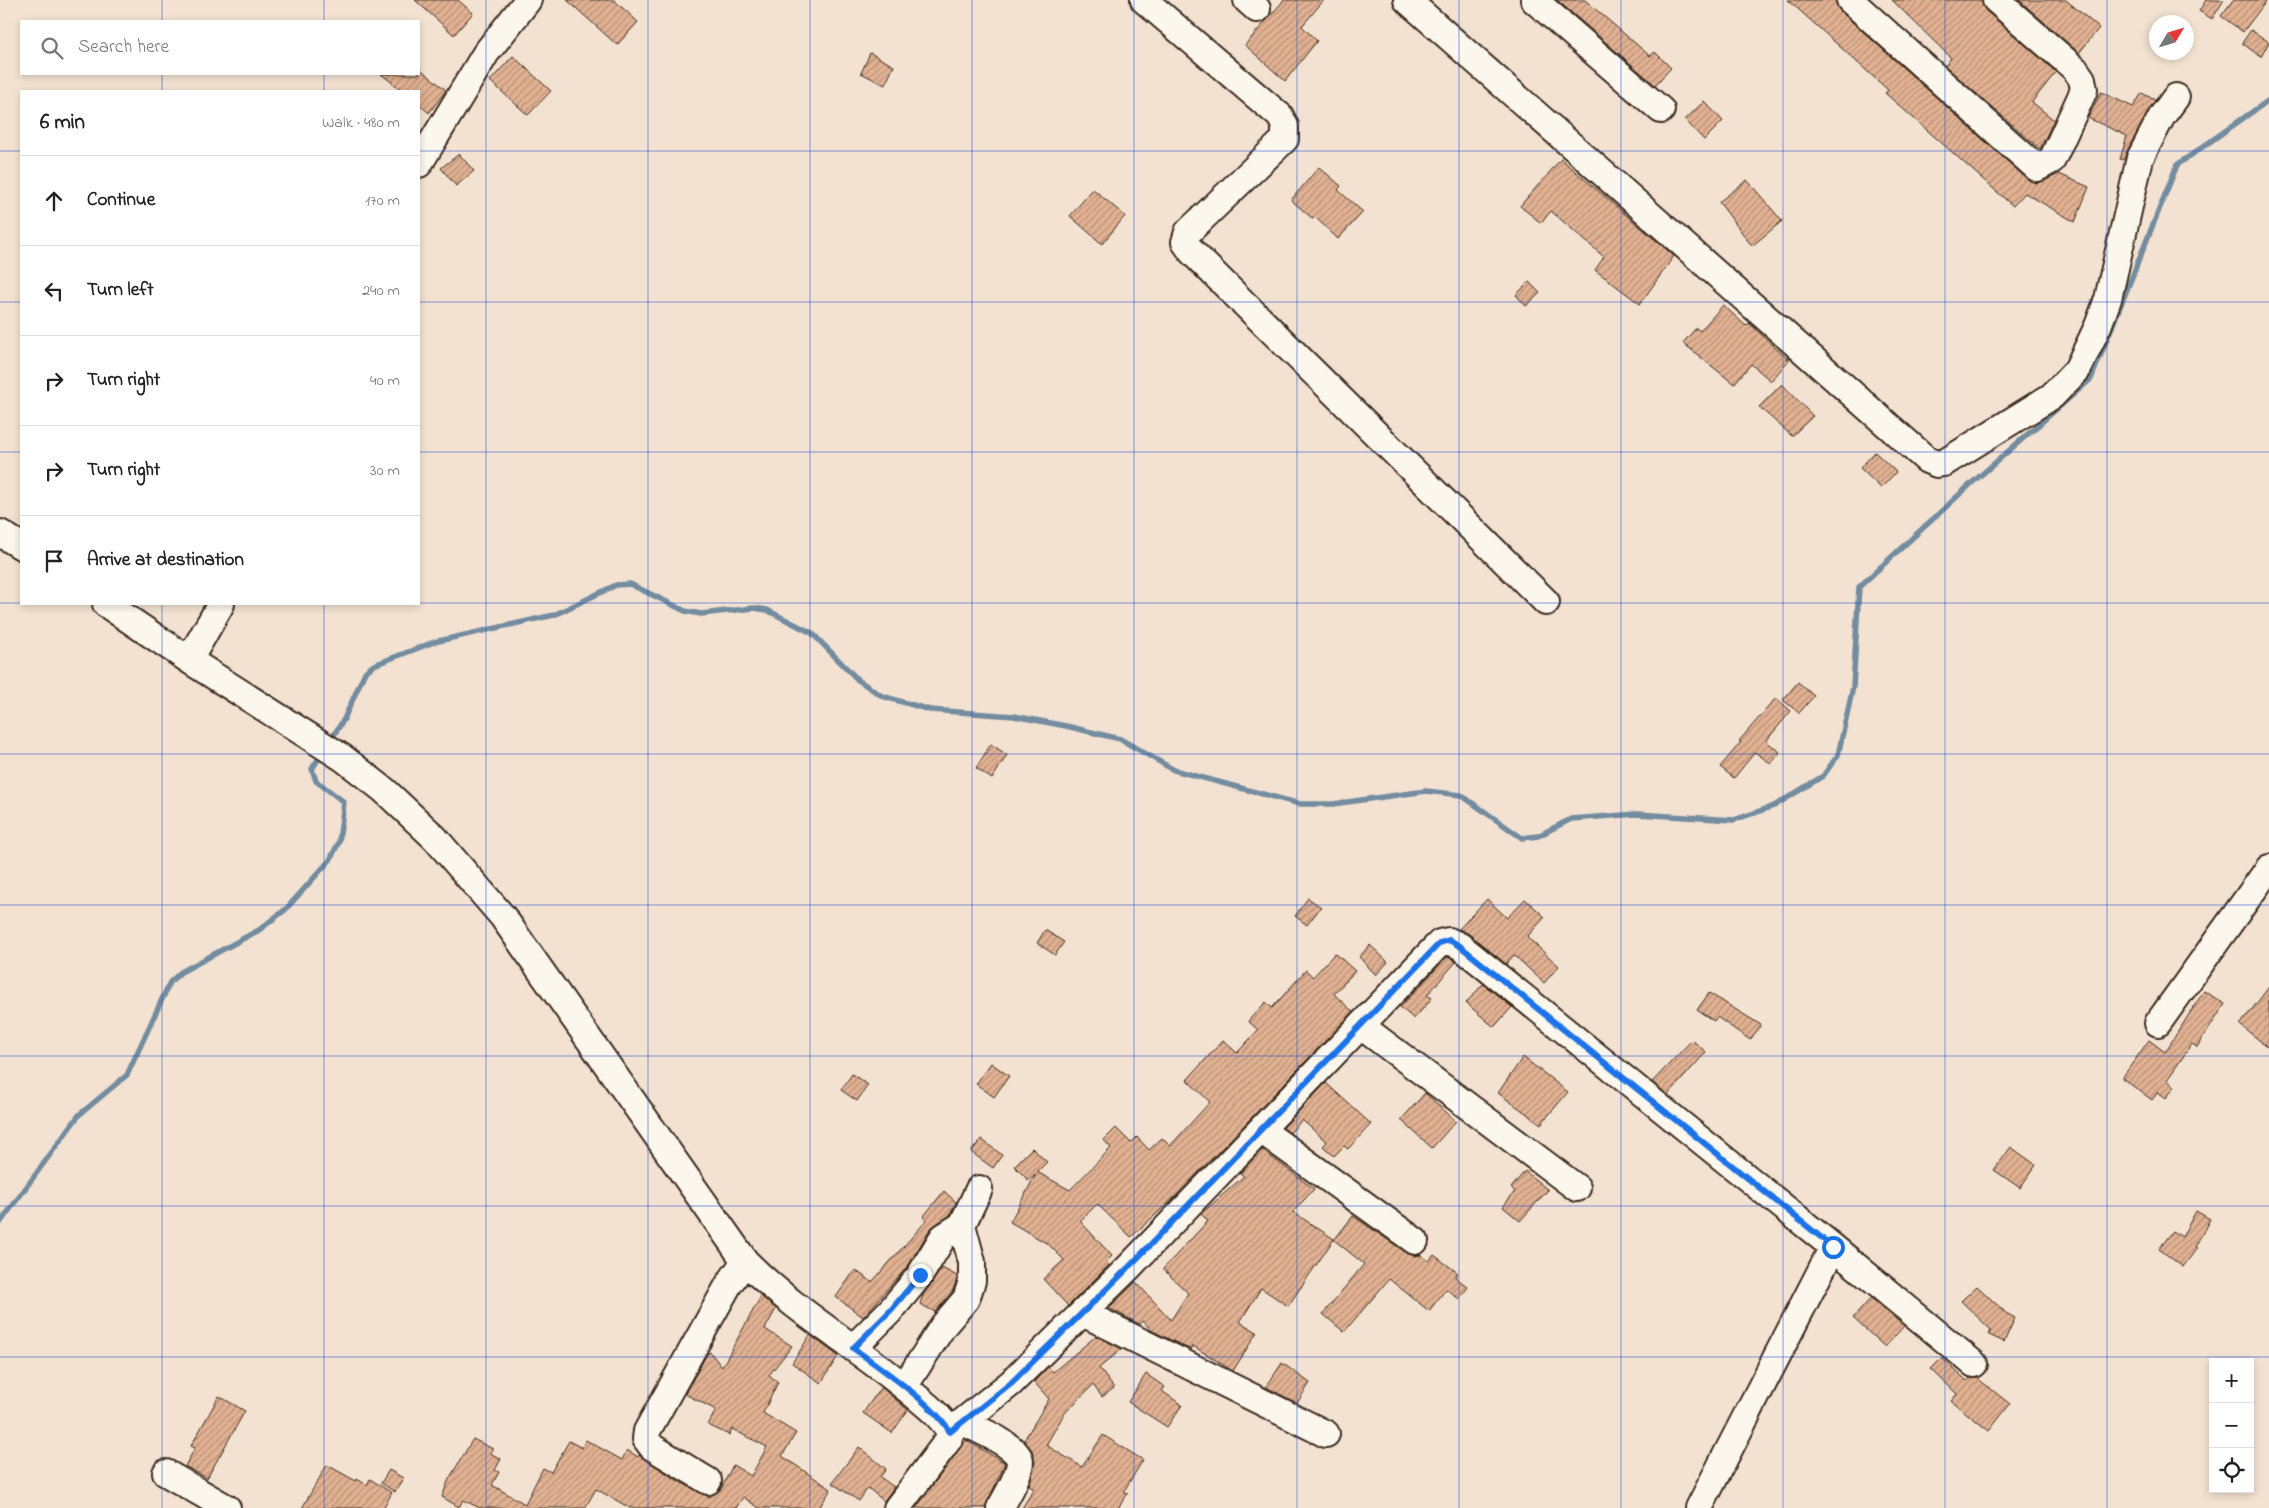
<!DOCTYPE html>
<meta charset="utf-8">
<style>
body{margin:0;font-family:"Indie Flower",sans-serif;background:#f6f6f6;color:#222}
.controls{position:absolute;right:15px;bottom:15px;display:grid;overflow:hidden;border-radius:0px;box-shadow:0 2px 8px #0003}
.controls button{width:45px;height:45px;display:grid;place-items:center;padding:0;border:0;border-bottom:1px solid #e0e0e0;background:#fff;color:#222;font:25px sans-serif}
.compass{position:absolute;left:2149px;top:15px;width:45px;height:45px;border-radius:50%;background:#fff;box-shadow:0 2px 8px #0003;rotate:52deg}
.stop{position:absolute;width:15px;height:15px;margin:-11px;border:4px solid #1a73e8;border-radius:50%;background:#fff}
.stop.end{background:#1a73e8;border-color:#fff;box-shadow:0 1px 5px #0008}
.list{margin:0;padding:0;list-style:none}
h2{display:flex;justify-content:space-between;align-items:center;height:65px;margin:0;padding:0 20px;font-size:21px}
h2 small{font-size:16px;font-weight:400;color:#767676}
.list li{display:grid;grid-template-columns:32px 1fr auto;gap:15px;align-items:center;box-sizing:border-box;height:90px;padding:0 20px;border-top:1px solid #e0e0e0}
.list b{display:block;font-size:19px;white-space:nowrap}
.list em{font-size:16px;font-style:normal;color:#767676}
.icon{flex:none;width:28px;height:28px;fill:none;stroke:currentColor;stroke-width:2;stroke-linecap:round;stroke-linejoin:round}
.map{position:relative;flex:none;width:2269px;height:1508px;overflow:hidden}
.search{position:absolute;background:#fff;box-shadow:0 2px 8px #0003;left:20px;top:20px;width:400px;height:55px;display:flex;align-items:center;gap:12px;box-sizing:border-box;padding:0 18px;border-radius:0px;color:#767676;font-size:19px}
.panel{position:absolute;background:#fff;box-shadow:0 2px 8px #0003;left:20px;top:90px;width:400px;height:515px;border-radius:0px}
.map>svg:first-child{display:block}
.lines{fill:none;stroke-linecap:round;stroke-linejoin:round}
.stream{stroke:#738ca0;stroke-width:5.5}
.building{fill:url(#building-hatch);stroke:#3b2a1e}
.minor-casing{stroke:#3b2a1e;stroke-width:30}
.minor{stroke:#fbf7ec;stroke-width:26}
.route{stroke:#1a73e8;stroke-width:6}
.grid{fill:none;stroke:#1d4ed8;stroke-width:1;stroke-opacity:0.55}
</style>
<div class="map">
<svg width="2269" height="1508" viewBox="0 0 2269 1508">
<defs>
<pattern id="building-hatch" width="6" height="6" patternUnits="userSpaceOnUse" patternTransform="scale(1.25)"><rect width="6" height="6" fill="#e1b192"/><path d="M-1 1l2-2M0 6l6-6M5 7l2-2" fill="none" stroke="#b89077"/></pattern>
</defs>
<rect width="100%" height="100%" fill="#f3e2d1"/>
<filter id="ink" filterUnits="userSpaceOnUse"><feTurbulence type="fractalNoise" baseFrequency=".02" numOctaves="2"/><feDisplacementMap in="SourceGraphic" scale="10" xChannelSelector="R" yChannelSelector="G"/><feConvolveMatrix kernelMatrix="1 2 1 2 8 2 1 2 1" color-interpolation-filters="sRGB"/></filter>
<g filter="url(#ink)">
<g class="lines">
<path class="stream" d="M330,741L344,719L365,672L374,665L434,642L554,615L616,585L630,584L685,611L701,614L754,608L767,610L812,633L858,680L882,696L930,710L1014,716L1066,726L1120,739L1174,770L1300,804H1333L1426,791L1461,795L1522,838L1538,836L1571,819L1637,814L1734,820L1774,806L1823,776L1838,755L1853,687L1859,587L1973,482L2091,379L2177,165L2269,100
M0,1223L79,1115L127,1075L170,982L181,972L259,930L286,909L330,860L339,842L344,802L316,781L312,769L322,753"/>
</g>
<path class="building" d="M415,0H458L473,13L454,35Z
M567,0H614L638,22L617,45Z
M1284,0H1324L1302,26L1317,41L1285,81L1245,45Z
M1557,0H1585L1650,56L1655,52L1671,68L1655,85Z
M1788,0H1835L1840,11L2027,179L2036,183L2044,181L2059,174L2089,187L2075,222L2025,193L2013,206L1885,93L1888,90Z
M1892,0H1981L1986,11L2056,72L2032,102L2054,120L2040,149L1945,66L1951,58Z
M2019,0H2066L2099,28L2079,53Z
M2206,0H2224L2212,19L2199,11Z
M2233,0H2267L2243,32L2221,16Z
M2251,30L2269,42L2261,57L2242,43Z
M870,53L894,66L885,85L861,73Z
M513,56L551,91L528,115L490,81Z
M419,68L446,90L429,113L419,104V91H403L381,74H419Z
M2101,92L2133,107L2142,93L2155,100L2127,151L2124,160L2120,159L2127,136L2088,118Z
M1704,101L1723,121L1704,140L1685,120Z
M459,154L474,171L456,186L441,168Z
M1561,159L1674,256L1640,304L1595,270L1604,257L1551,211L1541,223L1520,206Z
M1319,167L1341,186L1338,190L1363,212L1338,239L1315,217L1313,219L1291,200Z
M1747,180L1782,221L1752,246L1719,202Z
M1093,189L1125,216L1102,244L1070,216Z
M1529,282L1540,293L1526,306L1516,295Z
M1723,305L1746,326L1749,323L1789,360L1771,381L1751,364L1734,384L1683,343L1696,328L1700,331Z
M1782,384L1813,416L1792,436L1759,407Z
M1875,452L1896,472L1881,488L1860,468Z
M1798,682L1814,696L1799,713L1783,700Z
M1776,698L1791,711L1766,741L1780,752L1771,764L1755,752L1734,778L1720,767L1741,742L1739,741Z
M991,744L1007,755L992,779L976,768Z
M1308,898L1321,907L1307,925L1295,916Z
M1487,899L1507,918L1525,899L1545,917L1527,937L1559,966L1544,983L1514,955L1506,964L1469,934L1459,929Z
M1045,930L1064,942L1055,955L1037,943Z
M1370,945L1388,962L1376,975L1359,957Z
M1335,953L1355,971L1334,994L1353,1012L1174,1198L1131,1237L1097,1204L1080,1221L1112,1256L1106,1262L1109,1265L1068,1306L1043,1279L1064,1260L1048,1244L1010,1222L1036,1174L1029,1181L1014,1166L1032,1148L1047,1162L1037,1172L1070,1190L1111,1148L1104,1140L1116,1128L1131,1143L1137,1137L1149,1150L1162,1138L1170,1146L1210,1102L1187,1080L1223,1040L1237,1053L1258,1030L1248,1021L1266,1002L1272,1008L1306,970L1313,977Z
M1447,957L1452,959L1456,962L1427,995L1432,998L1414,1019L1400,1007Z
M1483,984L1512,1007L1494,1027L1466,1003Z
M2269,987V1048L2240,1025Z
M2204,991L2225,1004L2197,1047L2192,1044L2167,1080L2175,1086L2166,1098L2158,1092L2152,1100L2122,1078L2149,1040L2165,1052Z
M1709,993L1761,1025L1750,1040L1717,1017L1714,1021L1697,1010Z
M1692,1040L1706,1052L1668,1095L1652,1082Z
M1523,1057L1568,1092L1541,1124L1498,1093Z
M991,1063L1009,1076L994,1097L976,1084Z
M852,1074L868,1085L857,1101L841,1090Z
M1326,1083L1371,1124L1348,1149L1344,1146L1334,1156L1323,1146L1327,1142L1302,1120L1290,1133L1283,1128Z
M1425,1093L1456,1121L1432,1148L1401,1120Z
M981,1139L1002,1155L993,1168L971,1152Z
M2011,1147L2036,1165L2020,1188L1994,1170Z
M1262,1150L1314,1189L1293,1212L1334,1239L1288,1306L1261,1288L1240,1322L1257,1332L1233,1371L1193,1346L1191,1350L1151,1330L1143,1321L1139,1324L1109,1308L1136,1282L1171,1320L1188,1293L1163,1269L1208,1221L1201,1214L1244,1176L1240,1173Z
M1525,1171L1548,1190L1520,1221L1503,1207L1515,1191L1511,1188Z
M944,1191L956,1202L950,1215L930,1229L908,1266L863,1317L836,1297L855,1270L872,1282L927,1220L923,1217Z
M2196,1211L2210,1219L2195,1247L2197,1248L2183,1267L2159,1249L2173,1231L2182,1237Z
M1353,1216L1407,1253L1414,1256L1421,1255L1429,1261L1434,1255L1458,1273L1455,1277L1468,1287L1459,1299L1446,1289L1429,1311L1389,1279L1344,1332L1323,1314L1364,1264L1334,1240Z
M942,1268L957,1276V1279L952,1292L935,1312L920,1304L923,1295Z
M1977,1286L2006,1313L2015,1318L2004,1342L1989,1335L1991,1330L1961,1301Z
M761,1296L776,1309L765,1329L792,1346L769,1375L778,1382L763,1413L796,1433L782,1456L831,1489L819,1508H759L743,1497L736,1508H630L596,1489L585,1508H480L463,1500L459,1507L442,1497L449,1479L473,1439L493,1449L490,1453L501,1459L495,1470L499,1472L492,1485L525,1504L543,1468L551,1472L569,1441L582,1448L586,1440L622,1460L627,1450L638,1457L639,1455L678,1481L710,1497L721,1489L733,1465L751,1476L767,1447L732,1429L729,1435L708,1425L716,1410L685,1394L707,1354L710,1352L722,1367Z
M1871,1298L1904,1326L1885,1347L1853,1318Z
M810,1335L838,1356L821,1383L792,1363Z
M1096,1336L1122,1349L1099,1368L1114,1388L1102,1397L1093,1385L1064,1414L1046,1445L1082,1467L1103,1435L1143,1460L1124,1491L1128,1493L1118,1508H1022L1034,1489L1029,1486L1035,1463L1032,1450L1024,1440L1049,1399L1034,1382L1048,1367L1053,1372Z
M1942,1358L1967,1381L1970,1378H1977L2010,1404L1989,1431L1951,1401L1957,1394L1931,1369Z
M1282,1363L1310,1383L1297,1403L1266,1387Z
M1146,1374L1165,1387L1162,1391L1182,1405L1167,1427L1128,1402Z
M881,1387L908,1410L892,1433L863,1413Z
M219,1396L245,1411L207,1478L185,1466L195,1448L191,1446Z
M966,1440L1005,1463L985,1508H916Z
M859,1447L886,1469L880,1477L894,1487L884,1501L868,1488L859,1501L832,1483Z
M327,1465L356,1481L357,1479L367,1485L370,1479L392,1493L383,1508H302Z
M389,1470L403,1478L395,1492L381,1483Z"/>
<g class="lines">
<g class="minor-casing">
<path id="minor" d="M1144,0L1280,116L1285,126V139L1188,232L1185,242L1192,252L1546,602
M1247,0L1257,9
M1407,0L1927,460L1937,464L1944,463L2052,396L2077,370L2098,326L2108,299L2140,158L2162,116L2176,97
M1534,0L1661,110
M1850,0L2037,168L2052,160L2084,90L2082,79L2075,69L1996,0
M419,164L486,53L528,0
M0,533L21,546
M106,604L189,660L343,758L384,790L435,838L503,917L745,1261C793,1310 854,1345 907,1389C922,1402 940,1414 950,1432
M189,660L221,604
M2158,1023L2269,868
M1361,1026L1577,1188
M1261,1130L1415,1241
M1083,1313L1326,1434
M853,1348L891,1310L920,1275L943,1237L962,1225L979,1189
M904,1387L943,1326L966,1299L972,1281V1262L962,1225
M963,1422C975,1428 1020,1447 1020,1461C1020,1474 1007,1496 1000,1508
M166,1473L227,1508
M708,1481L652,1447L646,1439L647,1431L729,1284L745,1261
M897,1508L949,1439L950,1432L1011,1383L1128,1268L1434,949L1440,943L1449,941L1460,946L1833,1247L1974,1364
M1699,1508L1833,1247"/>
</g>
<use href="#minor" class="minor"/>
</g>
</g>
<g class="lines" filter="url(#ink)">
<path class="route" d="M920,1275L891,1310L853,1348C879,1367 935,1405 950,1432L1011,1383L1128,1268L1434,949L1440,943L1449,940L1460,946L1833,1247"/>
</g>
<path class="grid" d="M162,0V21M324,0V21M486,0V1508M648,0V1508M810,0V1508M972,0V1508M1134,0V1508M1297,0V1508M1459,0V1508M1621,0V1508M1783,0V1508M1945,0V1508M2107,0V1508M162,74V91M324,74V91M0,151H21M419,151H2269M0,302H21M419,302H2269M0,452H21M419,452H2269M0,603H21M419,603H2269M162,604V1508M324,604V1508M0,754H2269M0,905H2269M0,1056H2269M0,1206H2269M0,1357H2269"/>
</svg>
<div class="controls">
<button>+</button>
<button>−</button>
<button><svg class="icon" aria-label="locate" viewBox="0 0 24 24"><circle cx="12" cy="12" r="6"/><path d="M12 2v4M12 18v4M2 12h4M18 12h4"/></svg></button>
</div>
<svg class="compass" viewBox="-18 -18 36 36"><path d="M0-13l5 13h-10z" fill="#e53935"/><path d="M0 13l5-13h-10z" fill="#767676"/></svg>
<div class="stop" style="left:1833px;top:1247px"></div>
<div class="stop end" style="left:920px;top:1275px"></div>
<div class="search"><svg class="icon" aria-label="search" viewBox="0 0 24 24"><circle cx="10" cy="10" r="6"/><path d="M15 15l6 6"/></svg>Search here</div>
<section class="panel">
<h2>6 min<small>Walk · 480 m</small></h2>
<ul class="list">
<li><svg class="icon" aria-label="ahead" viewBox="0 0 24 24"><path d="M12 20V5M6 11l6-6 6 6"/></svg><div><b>Continue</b></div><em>170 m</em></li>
<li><svg class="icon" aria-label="left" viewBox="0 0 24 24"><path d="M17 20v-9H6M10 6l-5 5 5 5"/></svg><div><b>Turn left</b></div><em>240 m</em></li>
<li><svg class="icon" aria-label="right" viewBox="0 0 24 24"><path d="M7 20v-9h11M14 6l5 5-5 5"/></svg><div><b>Turn right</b></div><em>40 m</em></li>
<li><svg class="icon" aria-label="right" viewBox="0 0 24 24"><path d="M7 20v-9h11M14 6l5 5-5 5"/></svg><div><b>Turn right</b></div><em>30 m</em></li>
<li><svg class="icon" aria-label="arrive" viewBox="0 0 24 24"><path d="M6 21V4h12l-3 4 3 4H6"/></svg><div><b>Arrive at destination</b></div></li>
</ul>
</section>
</div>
